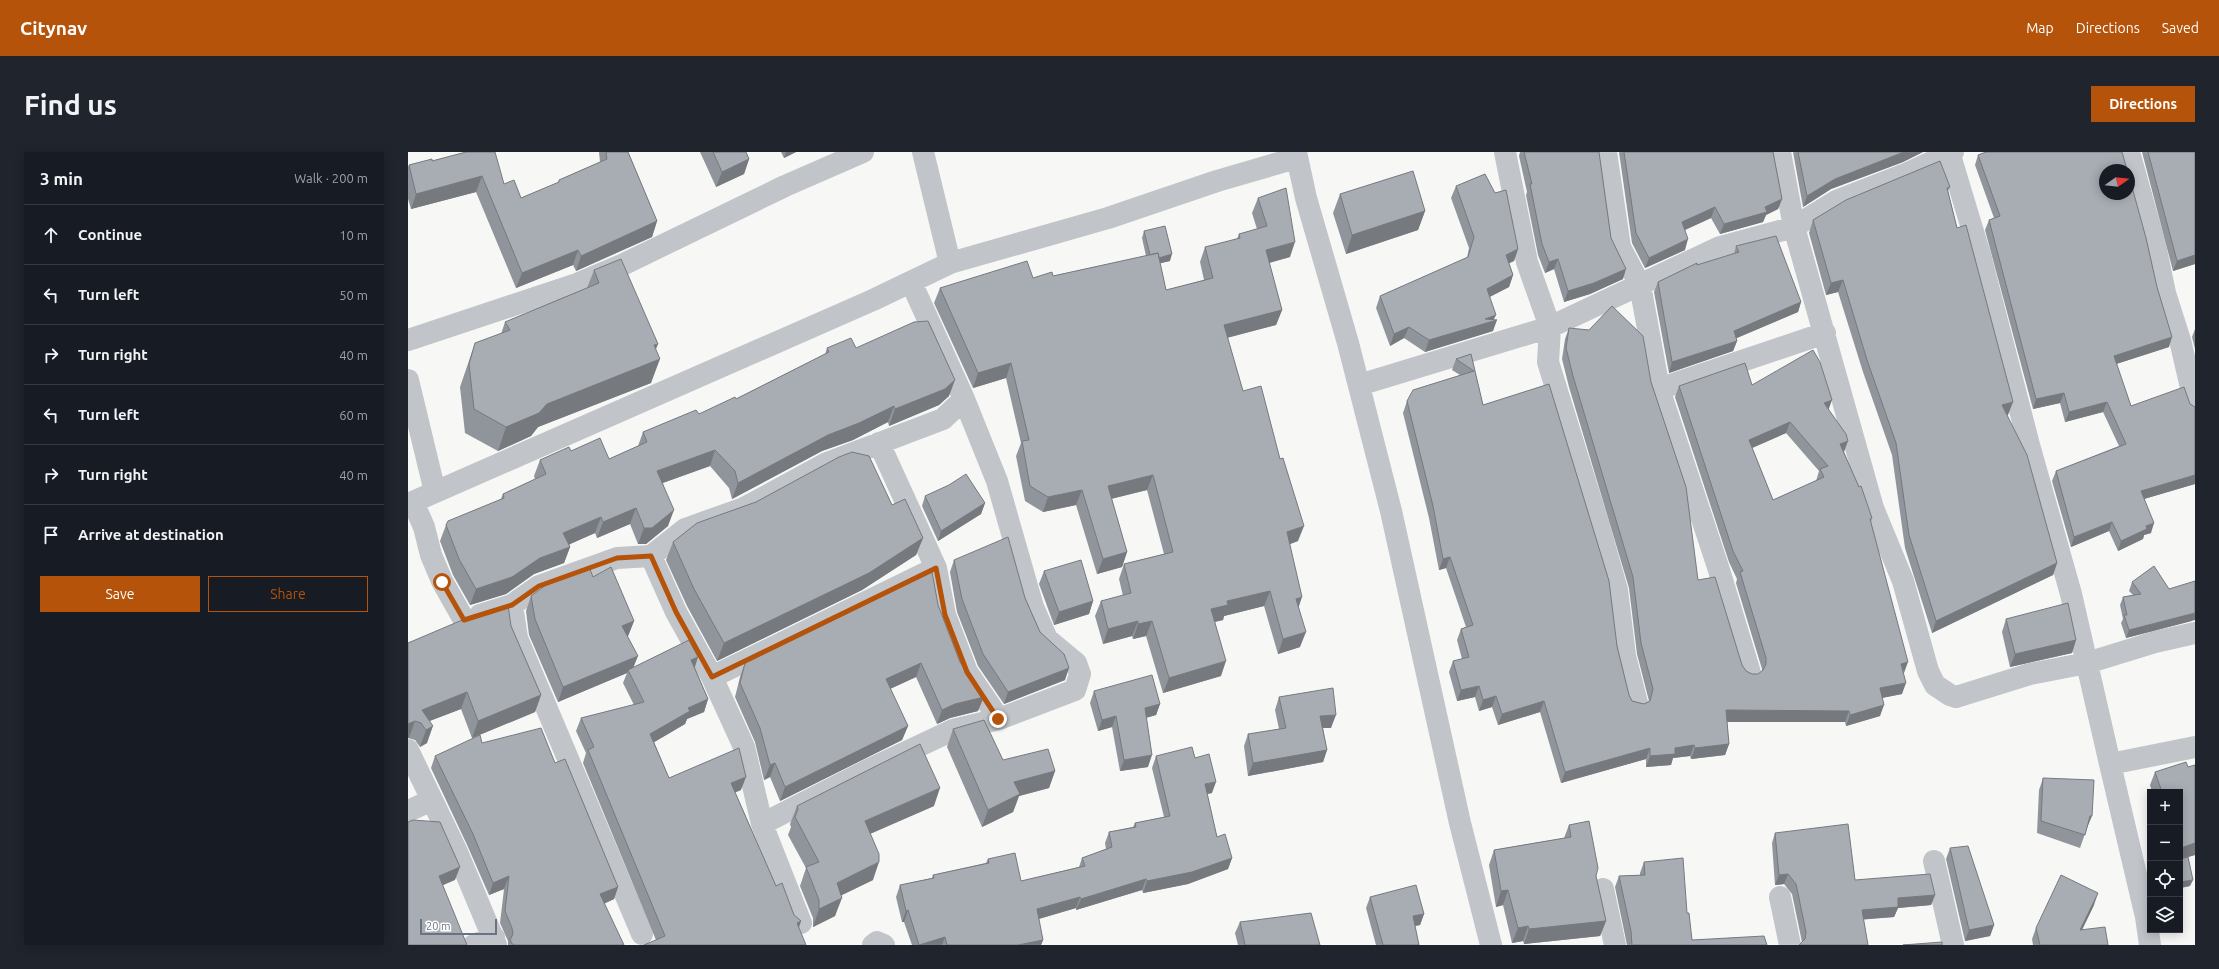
<!DOCTYPE html>
<meta charset="utf-8">
<style>
body{margin:0;font-family:Ubuntu,sans-serif;background:#20242c;color:#f1f3f6}
.controls{position:absolute;right:12px;bottom:12px;display:grid;overflow:hidden;border-radius:0px;box-shadow:0 2px 10px #0003}
.controls button{width:36px;height:36px;display:grid;place-items:center;padding:0;border:0;border-bottom:1px solid #363941;background:#171b24;color:#f1f3f6;font:20px sans-serif}
.compass{position:absolute;left:1691px;top:12px;width:36px;height:36px;border-radius:50%;background:#171b24;box-shadow:0 2px 10px #0003;rotate:76deg}
.scale{position:absolute;left:12px;bottom:10px;width:77px;box-sizing:border-box;padding-left:4px;border:2px solid #6a7383;border-top:0;font-size:11px;line-height:14px;white-space:nowrap;color:#6a7383;-webkit-text-stroke:3px #fff;paint-order:stroke}
.stop{position:absolute;width:12px;height:12px;margin:-9px;border:3px solid #b45309;border-radius:50%;background:#fff}
.stop.end{background:#b45309;border-color:#fff;box-shadow:0 1px 4px #0008}
.list{margin:0;padding:0;list-style:none}
h2{display:flex;justify-content:space-between;align-items:center;height:52px;margin:0;padding:0 16px;font-size:17px}
h2 small{font-size:13px;font-weight:400;color:#9ea1a6}
.list li{display:grid;grid-template-columns:26px 1fr auto;gap:12px;align-items:center;box-sizing:border-box;height:60px;padding:0 16px;border-top:1px solid #363941}
.list b{display:block;font-size:15px;white-space:nowrap}
.list em{font-size:13px;font-style:normal;color:#9ea1a6}
.actions{display:flex;gap:8px;padding:12px 16px}
.actions a{flex:1;padding:9px 0;border:1px solid #b45309;border-radius:0px;text-align:center;font-size:14px;color:#b45309}
.actions .main{background:#b45309;color:#fff}
.icon{flex:none;width:22px;height:22px;fill:none;stroke:currentColor;stroke-width:2;stroke-linecap:round;stroke-linejoin:round}
.map{position:relative;flex:none;width:1787px;height:793px;overflow:hidden;border-radius:0px}
header{display:flex;align-items:center;gap:24px;box-sizing:border-box;height:56px;padding:0 20px;background:#b45309;color:#fff}
header strong{font-size:19px}
nav{display:flex;gap:22px;margin-inline-start:auto;font-size:14px}
.intro{display:flex;align-items:center;justify-content:space-between;box-sizing:border-box;height:96px;padding:0 24px}
h1{margin:0;font-size:28px}
.button{padding:10px 18px;border-radius:0px;background:#b45309;color:#fff;font-size:14px;font-weight:700}
main{display:flex;gap:24px;padding:0 24px}
aside{flex:1;background:#171b24;border-radius:0px;box-shadow:0 2px 10px #0003}
.map>svg:first-child{display:block}
.lines{fill:none;stroke-linecap:round;stroke-linejoin:round}
.minor{stroke:#c1c4c8;stroke-width:22}
.wall{fill:#90959b;fill-rule:evenodd}
.shaded-wall{fill:#76797e}
.building{fill:#a8adb4;stroke:#76797e;fill-rule:evenodd}
.route{stroke:#b45309;stroke-width:5}
</style>
<header>
<strong>Citynav</strong>
<nav><a>Map</a><a>Directions</a><a>Saved</a></nav>
</header>
<div class="intro"><h1>Find us</h1><a class="button">Directions</a></div>
<main>
<aside>
<h2>3 min<small>Walk · 200 m</small></h2>
<ul class="list">
<li><svg class="icon" aria-label="ahead" viewBox="0 0 24 24"><path d="M12 20V5M6 11l6-6 6 6"/></svg><div><b>Continue</b></div><em>10 m</em></li>
<li><svg class="icon" aria-label="left" viewBox="0 0 24 24"><path d="M17 20v-9H6M10 6l-5 5 5 5"/></svg><div><b>Turn left</b></div><em>50 m</em></li>
<li><svg class="icon" aria-label="right" viewBox="0 0 24 24"><path d="M7 20v-9h11M14 6l5 5-5 5"/></svg><div><b>Turn right</b></div><em>40 m</em></li>
<li><svg class="icon" aria-label="left" viewBox="0 0 24 24"><path d="M17 20v-9H6M10 6l-5 5 5 5"/></svg><div><b>Turn left</b></div><em>60 m</em></li>
<li><svg class="icon" aria-label="right" viewBox="0 0 24 24"><path d="M7 20v-9h11M14 6l5 5-5 5"/></svg><div><b>Turn right</b></div><em>40 m</em></li>
<li><svg class="icon" aria-label="arrive" viewBox="0 0 24 24"><path d="M6 21V4h12l-3 4 3 4H6"/></svg><div><b>Arrive at destination</b></div></li>
</ul>
<div class="actions"><a class="main">Save</a><a>Share</a></div>
</aside>
<div class="map">
<svg width="1787" height="793" viewBox="0 0 1787 793">
<rect width="100%" height="100%" fill="#f7f8f5"/>
<g class="lines">
<path class="minor" d="M515,0L542,111
M888,0L898,46L940,191L983,359L1052,671L1083,793
M1097,0L1119,110L1142,175L1140,210L1190,371L1209,438L1217,504L1229,551
M1198,0L1212,95L1232,133L1251,237L1311,418L1342,521
M1372,0L1386,75L1465,356L1495,429L1520,519L1527,533L1542,543L1548,545L1622,522L1679,511L1747,490L1787,481
M1541,0L1572,103L1621,293L1663,442L1702,612
M1721,0L1747,93L1757,141L1772,188L1787,253
M0,188L169,132L214,113L377,34L455,0
M0,228L27,340
M951,233L1142,175L1312,95L1386,75L1428,49L1500,21L1545,0
M1251,237L1417,181
M471,291L528,416L537,463L559,520L591,567
M5,350L16,375L23,403L34,429L56,468
M0,352L465,148L542,111L700,66L809,29L888,6
M243,404L268,460L304,525L336,595L354,672L393,771
M104,453L109,486L234,782
M72,463L104,453L131,434L209,406L243,404L277,377L336,356L419,311L535,267L556,247
M304,525L528,416
M0,598L49,700L88,793
M0,659L24,648
M354,672L458,619L545,578L591,567L667,538L672,522L668,511L639,487L625,455L589,329L556,247L503,130
M1526,709L1545,793
M1195,737L1207,793
M1372,745L1382,793
M66,793L86,785
M465,793L469,790L476,793
M1742,793L1738,765L1702,612L1787,595"/>
</g>
<path class="wall" d="M58,0L96,32L113,46L150,31L151,28L192,10L191,0H220L249,69L244,85L168,119L165,113L108,136L68,40L3,57L0,47V15L1,13L24,9Z
M292,0H338L341,7L336,22L308,35Z
M373,0H388L376,6Z
M1112,0H1191L1203,86L1215,127L1182,142L1156,150L1146,117L1137,121L1130,103L1118,43L1119,40L1111,4Z
M1211,0H1365L1374,47L1370,57L1358,63L1355,70L1312,82L1303,66L1277,78V98L1237,116L1224,91Z
M1385,0H1515L1495,10L1423,37L1395,55Z
M1734,0H1787V112L1765,119Z
M1570,3L1761,195L1708,212L1723,254L1782,252L1787,255V332L1736,347L1743,381L1736,383L1735,387L1710,399L1701,379L1663,395L1644,329L1648,319L1711,294L1695,260L1657,270L1652,251L1625,257L1577,78L1581,68L1586,66L1567,13Z
M1048,34L1110,97L1106,109L1101,111L1105,123L1101,135L1081,145L1086,168L1085,179L1017,200L996,186L982,194L968,156L972,144L1059,106L1061,96L1043,46Z
M1542,35L1540,39L1549,76L1600,263H1599L1649,411L1645,423L1524,481L1497,396L1484,303L1455,220L1430,140L1418,143L1401,81L1405,68Z
M932,42L1017,59L1010,78L938,102L925,61Z
M850,46L882,105L861,111L874,158L868,173L819,186L835,239L890,389L882,392L890,455L892,495L870,502L856,454L816,464L815,468L807,470L813,524L755,541L738,484L725,487L724,484L695,492L687,464L693,449L715,444L711,427L716,412L756,402L739,338L703,347L719,400L714,415L689,422L668,353L635,360L617,349L608,304L613,291L598,226L565,236L526,151L532,136L645,124L738,104L734,86L736,79L762,109L752,111L758,138L796,128L792,110L797,95L829,87L831,82L849,77L844,61Z
M1328,94L1393,150L1390,160L1328,186L1329,189L1325,199L1261,221L1246,140L1250,130L1289,113L1326,102Z
M186,118L248,198L243,231L130,275L123,284L90,299L57,281L52,235L67,191L93,182L97,170L179,136Z
M1161,176L1243,230L1290,428L1334,513L1338,519L1344,522H1350L1354,519V517L1328,431L1329,427L1321,410L1267,245L1271,234L1344,233L1420,257L1436,300L1464,366L1463,370L1496,521L1494,542L1474,546L1472,564L1438,574L1437,570H1319L1321,592L1317,603L1283,607L1282,604L1265,606L1263,613L1238,615V607L1153,631L1132,560L1090,573L1084,555L1071,559L1067,545L1049,549L1041,520L1045,509L1054,507L1049,488L1053,477L1058,475L1038,416L1031,418L1021,366L995,261L999,249L1052,223L1044,218L1048,207L1063,202L1075,253L1209,494L1221,543L1224,549L1236,552L1241,549L1229,502L1221,436L1161,235L1154,207L1157,187ZM1378,281L1411,319L1408,329L1365,348L1344,296Z
M1787,177V197L1784,185Z
M419,196H448L541,244L531,253L481,274L480,270L445,288L414,299L324,347L321,336L302,314L255,331L260,374L238,392H230L222,372L189,386L187,381L161,392L162,395L156,411L126,422L98,442L62,453L45,423L32,389L38,373L93,347L95,342L127,327L126,324L132,308L163,299L201,307L230,294L235,280L291,262L328,247L417,202Z
M517,344L577,351L573,362L530,389L514,354Z
M484,353L515,386L508,403L454,438L309,509L279,454L258,408L265,390Z
M546,408L617,446L632,480L657,528L596,552L570,514L549,460L542,420Z
M636,419L685,449L681,462L646,473L631,432Z
M185,425L226,469L220,484H219L225,516H287L300,547L296,560L279,567L277,572L246,590L261,626L333,638L327,640L368,734L386,763L393,769L391,776L248,788L175,611L178,601L168,579L173,566L226,553L215,531L219,521L150,550L121,483L118,459L123,444Z
M1724,430L1784,469L1718,486L1713,471L1715,467L1712,453L1715,445L1725,443L1721,439Z
M530,453L570,559L542,566L529,572L508,525L482,537L500,574L494,588L372,649L362,625L356,628L347,590L327,545L332,525L337,511Z
M1598,467L1668,488L1664,501L1602,515L1594,480Z
M103,474L133,543L127,560L64,586L53,557L21,569L19,591L12,595L7,588L0,586V491Z
M686,539L752,552L748,563L738,566L740,615L712,619L704,575L690,579L682,551Z
M871,545L923,576H915L919,598L915,610L840,624L836,594L840,582L871,577L867,558Z
M545,577L595,608L647,619L641,636L611,644L605,660L574,675L539,595Z
M74,591L147,611L210,735L206,747L196,752L216,793H100V789L92,771L96,737L81,743L60,695L23,616L27,604Z
M748,604L787,606L804,641L799,642L809,685L824,706L820,717L780,732L735,741L734,738L668,758V756L630,767L635,788L633,793H504L496,770H494L488,745L492,733L524,726L525,723L578,711L580,707L613,729L671,715L674,706L698,697L697,691L701,680L725,675L727,671L756,665L744,616Z
M1787,613V703L1774,707L1782,734L1772,736V640H1744L1742,633L1747,620L1780,615Z
M1635,626L1679,676L1672,696L1629,681L1631,638Z
M389,654H526L462,682L465,728L433,743L427,764L405,775V766L392,734L398,716L380,683L383,675L382,672Z
M1161,673L1188,724L1198,769L1192,784L1116,792L1115,789L1104,791L1095,753L1088,755L1081,713L1086,698L1156,686Z
M1367,681L1447,728L1527,743L1523,753L1490,756L1486,765L1455,767L1394,790L1384,742L1376,732L1367,733L1364,691Z
M1542,696L1586,773L1582,784L1557,789L1538,707Z
M1236,710L1279,761L1284,788L1359,793H1219L1207,735L1211,724L1232,723V721Z
M962,745L1016,762L1012,773L1007,774L1011,793H968L958,756Z
M1686,753L1674,778L1700,793H1625L1624,787L1628,776Z
M832,770L912,793H830L827,781Z"/>
<path class="shaded-wall" d="M378,0H388L376,6Z
M1496,0H1515L1495,10L1423,37L1395,55L1399,44L1427,27Z
M341,7L336,22L308,35L314,20Z
M74,24L68,40L3,57L8,42Z
M1374,47L1370,57L1358,63L1355,70L1312,82L1316,72L1357,55Z
M1307,55L1303,66L1270,81L1274,70Z
M1017,59L1010,78L938,102L944,83Z
M249,69L244,85L168,119L173,104Z
M1280,87L1277,98L1237,116L1241,106Z
M887,90L882,105L853,113L858,98Z
M1110,97L1106,109L1093,115L1098,103Z
M170,98L165,113L108,136L114,121Z
M764,102L762,109L741,114L743,107Z
M1787,103V112L1765,119L1769,109Z
M1150,107L1146,117L1137,121L1141,110Z
M1218,117L1215,127L1182,142L1156,150L1160,139Z
M1105,123L1101,135L1074,149L1079,137Z
M1435,128L1430,140L1418,143L1423,131Z
M1393,150L1390,160L1322,189L1326,179Z
M874,158L868,173L810,188L816,173Z
M1088,163L1085,169L1089,168L1085,179L1017,200L1021,188Z
M1001,175L996,186L982,194L986,182Z
M1764,185L1761,195L1702,214L1706,204Z
M1329,189L1325,199L1261,221L1264,210Z
M250,192L243,210L252,207L243,231L130,275L123,284L90,299L98,275L139,252L246,193Z
M603,211L598,226L565,236L570,221Z
M547,228L541,244L531,253L481,274L487,257Z
M1656,241L1652,251L1625,257L1628,247Z
M1424,248L1420,259L1416,251Z
M1605,250L1600,263L1590,265L1594,253Z
M1699,250L1695,260L1657,270L1661,260Z
M486,254L480,270L445,288L414,299L324,347L330,331L420,283Z
M1382,270L1378,281L1337,299L1341,288Z
M1440,289L1436,300L1428,304L1432,292Z
M307,298L302,314L243,335L249,319Z
M745,323L739,338L694,349L700,334Z
M1787,323V332L1729,349L1733,339Z
M674,338L668,353L635,360L640,345Z
M577,351L573,362L530,389L533,379Z
M228,356L222,372L189,386L195,370Z
M266,358L260,374L238,392H230L236,376Z
M193,365L187,381L149,398L155,381Z
M1704,370L1701,379L1663,395L1666,385Z
M1746,371L1743,381L1736,383L1735,387L1710,399L1713,389L1738,374Z
M896,374L890,389L874,395L879,380Z
M515,386L508,403L454,438L309,509L316,491Z
M162,395L156,411L126,422L98,442L62,453L68,437L132,406Z
M719,400L714,415L689,422L695,407Z
M1042,405L1038,416L1031,418L1035,407Z
M1649,411L1645,423L1524,481L1528,469Z
M862,439L856,454L816,464L815,468L797,472L803,457L819,449Z
M894,445L889,460L888,447Z
M685,449L681,462L646,473L651,460Z
M1787,461V468L1718,486L1721,478Z
M226,469L220,484L208,489L214,474Z
M730,469L724,484L695,492L700,477Z
M744,469L738,484L725,487L730,472Z
M898,480L892,495L870,502L875,487Z
M1668,488L1664,501L1602,515L1607,502Z
M230,504L224,519L220,518L219,521L150,550L155,535Z
M290,505L286,518L283,508Z
M818,509L813,524L755,541L761,526Z
M1500,510L1496,521L1493,512Z
M513,511L508,525L473,541L478,527Z
M661,516L657,528L596,552L600,540Z
M1498,531L1494,542L1468,547L1472,536Z
M1071,534L1067,545L1049,549L1053,538Z
M59,540L53,557L14,572V558Z
M133,543L127,560L64,586L70,569Z
M1088,544L1084,555L1071,559L1075,548Z
M576,545L570,559L542,566L529,572L534,558L547,552Z
M300,547L296,560L279,567L277,572L238,595L242,582L280,556Z
M1136,549L1132,560L1090,573L1094,562Z
M752,552L748,563L733,567L737,556Z
M1476,553L1472,564L1438,574L1442,563Z
M1318,558L1441,559L1437,570H1313Z
M928,563L923,576H907L912,564Z
M708,564L704,575L690,579L694,568Z
M7,569L1,586H0V572Z
M25,574L19,591L12,595L18,578Z
M500,574L494,588L372,649L377,635Z
M1321,592L1317,603L1283,607L1287,596Z
M1286,593L1282,604L1265,606L1263,613L1238,615L1242,604L1267,596Z
M1242,596L1238,607L1153,631L1157,620Z
M919,598L915,610L840,624L845,611Z
M744,603L740,615L712,619L716,608Z
M367,611L362,625L356,628L362,613Z
M647,619L641,636L611,644L605,660L574,675L580,658L606,630Z
M338,625L333,638L319,644L323,631Z
M808,630L804,641L793,643L797,632Z
M532,636L526,654L450,687L457,669Z
M1682,664H1684L1679,676H1678Z
M1787,691V703L1772,707V698L1773,696Z
M824,706L820,717L780,732L735,741L739,729Z
M471,710L465,728L422,749L429,731Z
M52,715L47,728L26,737L31,724Z
M1380,722L1376,732L1367,733L1371,723Z
M101,724L96,737L81,743L85,731Z
M738,727L734,738L668,758L673,747Z
M1785,728L1782,734L1772,736V730Z
M210,735L206,747L187,755L192,742Z
M1100,738L1095,753L1088,755L1093,739Z
M1690,741L1686,753L1668,790L1672,778Z
M1527,743L1523,753L1490,756L1486,765L1450,768L1454,758L1490,746Z
M672,745L668,756L624,769L629,757Z
M434,746L427,764L405,775L411,757Z
M500,758L496,770H494L498,759Z
M1016,762L1012,773L1001,775L1005,764Z
M393,769L388,782L389,771Z
M1198,769L1192,784L1116,792L1121,777Z
M1586,773L1582,784L1557,789L1561,778Z
M1120,774L1115,789L1104,791L1110,776Z
M537,785L534,793H511Z
M635,788L633,793H610Z"/>
<path class="building" d="M58,0H87L96,32L106,28L113,46L151,30V28L199,7L198,0H220L249,69L173,104L170,98L114,121L74,24L8,42L1,13L24,7V9Z
M305,0H338L341,7L314,20Z
M1116,0H1191L1203,86L1218,117L1186,131L1160,139L1150,107L1141,110L1134,92L1122,32H1124Z
M1216,0H1365L1374,47L1357,55L1359,60L1316,72L1307,55L1274,70L1280,87L1241,106L1228,81Z
M1390,0H1496L1427,27L1399,44Z
M1578,0H1714L1719,18H1697V42H1721V24L1738,86L1749,135L1764,185L1706,204L1723,254L1776,235L1782,252L1787,255V323L1733,339L1746,371L1738,374L1739,377L1713,389L1704,370L1666,385L1648,319L1718,292L1699,250L1661,260L1656,241L1628,247L1581,68L1592,64L1570,3Z
M1740,0H1787V103L1769,109Z
M1532,9L1542,35L1539,36L1549,76L1558,73L1605,250L1594,253L1619,303L1649,411L1528,469L1501,383L1488,291L1459,208L1435,128L1423,131L1405,68L1438,48Z
M1005,19L1017,59L944,83L932,42Z
M1077,22L1087,41L1098,38L1110,97L1098,103L1105,123L1079,137L1088,163L1077,167L1089,168L1021,188L1001,175L986,182L972,144L1060,105L1066,85L1048,34Z
M878,36L887,90L858,98L874,158L816,173L835,239L853,234L872,307L875,306L896,374L879,380L894,445L888,447L898,480L875,487L862,439L819,449L820,453L803,457L818,509L761,526L744,469L730,472V469L700,477L693,449L723,441L716,412L765,400L745,323L700,334L719,400L695,407L674,338L640,345L622,334L614,289L621,288L603,211L570,221L532,136L619,109L625,126L644,120L645,124L750,101L758,138L805,126L797,95L832,86L831,82L859,74L850,46Z
M757,74L764,102L751,106L750,101L742,103L736,79Z
M1368,84L1393,150L1326,179L1329,189L1264,210L1250,130L1289,111V113L1331,100L1328,94Z
M213,107L250,192L246,193L252,207L139,252L131,261L98,275L66,257L61,212L67,191L102,178L97,170L191,131L186,118Z
M1204,154L1235,184L1243,230L1278,335L1290,428L1307,425L1334,513L1338,519L1344,522H1350L1355,518L1358,512V506L1332,420L1335,419L1325,399L1271,234L1337,211L1344,233L1405,198L1412,210L1424,248L1416,251L1438,282L1440,289L1432,292L1451,335L1453,334L1464,366L1462,367L1500,510L1493,512L1498,531L1472,536L1476,553L1442,563L1441,559L1318,558L1321,592L1287,596L1286,593L1267,596V602L1242,604V596L1157,620L1136,549L1094,562L1088,544L1075,548L1071,534L1053,538L1045,509L1061,505L1053,477L1065,473L1042,405L1035,407L1025,354L999,249L1005,238L1066,219L1048,207L1063,202L1075,253L1141,232L1201,429L1209,494L1221,543L1224,549L1236,552L1242,549L1245,537L1233,491L1225,425L1165,224L1158,196L1161,176L1181,178ZM1382,270L1420,314L1412,317L1416,325L1365,348L1341,288Z
M520,169L547,228L537,237L487,257L486,254L451,271L420,283L330,331L327,319L307,298L249,319L266,358L244,376H236L228,356L195,370L193,365L155,381L162,395L132,406L104,425L68,437L51,407L38,373L40,369L96,346L95,342L138,322L132,308L161,295L163,299L192,286L201,307L239,290L235,280L288,258L291,262L327,245L328,247L421,200L419,196L443,186L448,196L506,170Z
M444,300L461,304L484,353L497,347L515,386L461,421L316,491L286,437L265,390L289,371L348,350L431,305Z
M558,322L577,351L533,379L517,344L541,333Z
M600,385L617,446L632,480L656,502L661,516L600,540L575,502L554,447L546,408Z
M673,408L685,449L651,460L636,419Z
M1746,414L1761,437L1787,429V461L1721,478L1716,463H1719L1715,445L1733,442L1724,430Z
M181,415L185,425L203,415L226,469L214,474L230,504L155,535L127,467L123,444L142,430Z
M524,420L530,453L552,510L576,545L547,552L534,558L513,511L478,527L500,574L377,635L367,611L362,613L352,576L332,531L337,511Z
M1660,451L1668,488L1607,502L1598,467Z
M100,453L103,474L133,543L70,569L59,540L14,558L25,574L18,578L13,571L7,569L0,572V491L66,463Z
M281,488L290,505L283,508L300,547L280,556L282,559L242,582L261,626L331,596L338,625L323,631L368,734L374,731L386,763L393,769L389,771L398,793H236L257,784L180,598L186,595L173,566L236,550L220,518Z
M744,523L752,552L737,556L744,603L716,608L708,564L694,568L686,539Z
M925,536L928,563L912,564L919,598L845,611L840,582L878,576L871,545Z
M576,568L595,608L640,597L647,619L606,630L612,642L580,658L545,577Z
M133,576L147,611L157,607L210,735L192,742L216,793H105L102,788L105,782L104,776L97,759L101,724L85,731L65,682L27,604L72,583L74,591Z
M512,592L532,636L457,669L471,702V710L429,731L434,746L411,757V748L398,715L411,710L387,665L390,657L389,654Z
M784,595L787,606L801,602L808,630L797,632L809,685L817,682L824,706L784,720L739,729L738,727L673,747L672,745L629,757L635,788L610,793H539L537,785L511,793L500,758L498,759L492,733L526,726L525,723L581,711L580,707L607,701L613,729L677,714L674,706L704,695L701,680L728,675L727,671L762,664L748,604Z
M1778,610L1780,615L1787,613V691L1773,696L1772,693V640H1754L1747,620Z
M1635,626L1686,628L1684,664H1682L1677,683L1633,669Z
M5,668L32,670L52,715L31,724L59,793H0V670Z
M1181,669L1190,716L1188,724L1198,769L1121,777L1120,774L1110,776L1100,738L1093,739L1086,698L1163,685L1161,673Z
M1440,672L1447,728L1522,722L1527,743L1490,746V755L1454,758L1460,793H1391L1397,787L1398,780L1388,732L1380,722L1371,723L1367,681Z
M1560,694L1586,773L1561,778L1542,696Z
M1780,705L1785,728L1772,730V707Z
M1275,706L1279,761H1281L1284,788L1356,784L1359,793H1224L1223,779L1211,724L1237,723L1236,710Z
M1653,723L1690,741L1672,778L1697,775L1700,793H1632L1628,776Z
M1008,733L1016,762L1005,764L1011,793H975L962,745Z
M903,761L912,793H837L832,770Z
M1534,790V793H1495Z"/>
<g class="lines">
<path class="route" d="M34,430L56,468L104,453L131,434L209,406L243,404L268,460L304,525L528,416L537,463L559,520L590,567"/>
</g>
</svg>
<div class="controls">
<button>+</button>
<button>−</button>
<button><svg class="icon" aria-label="locate" viewBox="0 0 24 24"><circle cx="12" cy="12" r="6"/><path d="M12 2v4M12 18v4M2 12h4M18 12h4"/></svg></button>
<button><svg class="icon" aria-label="layers" viewBox="0 0 24 24"><path d="M12 4l9 5-9 5-9-5zM3 14l9 5 9-5"/></svg></button>
</div>
<svg class="compass" viewBox="-18 -18 36 36"><path d="M0-13l5 13h-10z" fill="#e53935"/><path d="M0 13l5-13h-10z" fill="#9ea1a6"/></svg>
<div class="scale">20 m</div>
<div class="stop" style="left:34px;top:430px"></div>
<div class="stop end" style="left:590px;top:567px"></div>
</div>
</main>
